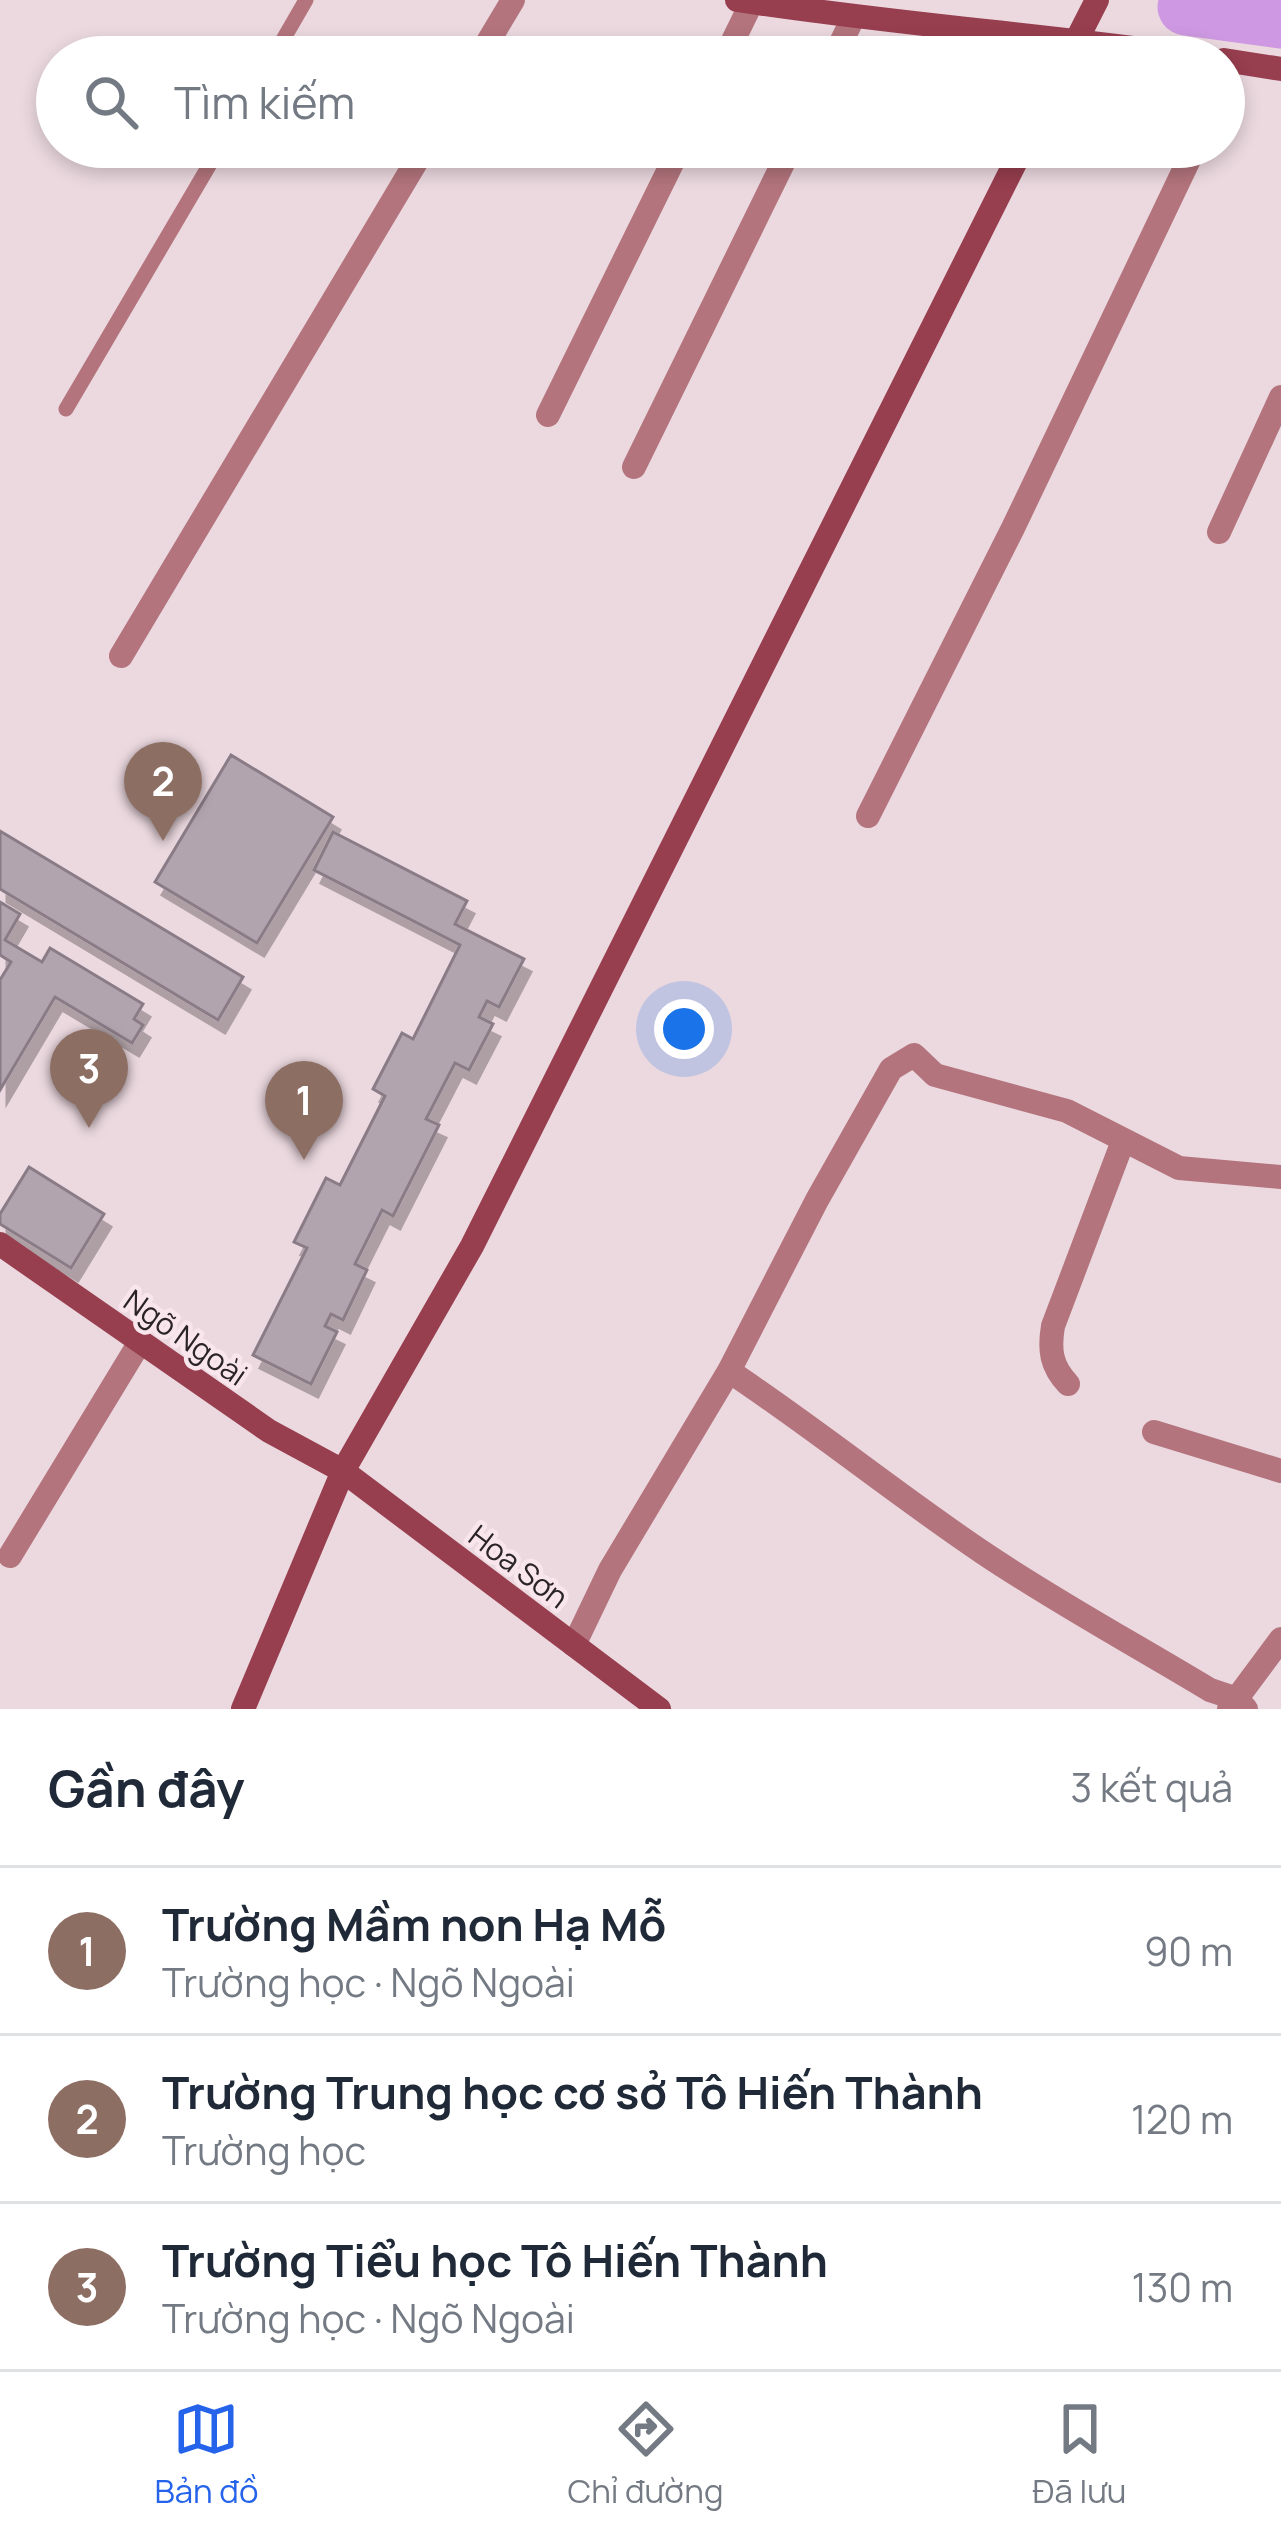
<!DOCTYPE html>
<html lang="vi">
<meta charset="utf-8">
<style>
body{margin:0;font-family:Manrope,sans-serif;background:#f2f2f3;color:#1f2937}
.you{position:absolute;left:684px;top:1029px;width:42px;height:42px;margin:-30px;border:9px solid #fff;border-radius:50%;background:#1a73e8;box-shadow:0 0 0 18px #1a73e833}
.badge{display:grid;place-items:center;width:78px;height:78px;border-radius:50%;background:#2563eb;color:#fff;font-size:39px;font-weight:700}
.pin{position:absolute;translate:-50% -99px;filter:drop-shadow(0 3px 6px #0008)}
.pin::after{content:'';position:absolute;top:63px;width:42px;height:36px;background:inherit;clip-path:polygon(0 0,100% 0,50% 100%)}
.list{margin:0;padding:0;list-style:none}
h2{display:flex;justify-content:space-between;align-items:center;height:156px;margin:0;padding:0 48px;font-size:51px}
h2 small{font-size:39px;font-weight:400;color:#747a83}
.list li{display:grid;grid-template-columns:78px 1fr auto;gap:36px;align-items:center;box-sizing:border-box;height:168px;padding:0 48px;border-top:3px solid #e0e1e3}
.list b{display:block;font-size:45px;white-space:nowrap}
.list p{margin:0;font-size:39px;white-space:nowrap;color:#747a83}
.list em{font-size:39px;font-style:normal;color:#747a83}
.icon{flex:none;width:66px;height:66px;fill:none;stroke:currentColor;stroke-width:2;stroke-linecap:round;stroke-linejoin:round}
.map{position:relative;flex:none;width:1281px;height:1709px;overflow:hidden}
.search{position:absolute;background:#fff;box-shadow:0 6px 18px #0003;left:36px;right:36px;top:36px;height:132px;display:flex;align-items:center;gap:30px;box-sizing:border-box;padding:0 42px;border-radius:66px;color:#747a83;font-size:45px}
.sheet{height:660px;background:#fff}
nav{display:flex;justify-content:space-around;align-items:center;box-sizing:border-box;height:168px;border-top:3px solid #e0e1e3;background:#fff;font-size:33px;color:#747a83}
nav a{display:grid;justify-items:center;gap:6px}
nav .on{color:#2563eb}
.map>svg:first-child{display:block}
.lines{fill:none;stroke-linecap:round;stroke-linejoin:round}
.river{stroke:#ce99e2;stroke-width:57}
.building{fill:#b2a4af;stroke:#8a7c87;stroke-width:3;filter:url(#shadow)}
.lane{stroke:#b3747d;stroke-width:15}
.street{stroke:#b3747d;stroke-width:24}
.secondary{stroke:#973e4f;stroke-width:24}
.labels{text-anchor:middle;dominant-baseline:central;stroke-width:9;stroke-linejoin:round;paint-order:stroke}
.street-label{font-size:30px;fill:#2b2426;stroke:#f9e6ed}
</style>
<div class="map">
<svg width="1281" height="1709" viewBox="0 0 1281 1709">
<defs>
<filter id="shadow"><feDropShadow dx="7" dy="13" stdDeviation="0" flood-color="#0004"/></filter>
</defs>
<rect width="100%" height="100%" fill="#ecd9e0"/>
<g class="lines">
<path class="river" d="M1186,7L1281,20"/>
</g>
<path class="building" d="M231,755L333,817L257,943L155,882Z
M0,831L243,977L218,1020L0,889Z
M333,832L467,901L455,924L524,959L499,1007L487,1001L479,1017L493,1024L469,1070L455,1063L426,1119L439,1125L393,1216L382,1210L355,1264L367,1270L343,1320L331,1314L325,1326L337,1332L311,1384L253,1355L307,1248L294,1242L326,1178L340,1185L385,1096L373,1089L402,1033L413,1039L460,945L314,870Z
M0,902L20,914L5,940L42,962L50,948L143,1004L134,1019L143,1025L132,1043L55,997L0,1090V980L11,962L0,955Z
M29,1167L104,1214L71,1268L0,1224V1214Z"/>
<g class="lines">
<path class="lane" d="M273,57L306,0
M66,409L220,147"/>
<path class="street" d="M479,57L513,0
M725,57L752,2
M834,57L853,18
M548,415L680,147
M634,467L791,147
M1219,532L1281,397
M121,656L425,147
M868,816L1013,528L1195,147
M729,1371C816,1429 896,1494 982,1552C1056,1602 1134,1644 1210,1690L1237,1699L1246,1709
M1068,1384C1051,1366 1049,1350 1053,1326L1123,1141
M1154,1432L1281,1471
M10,1556L140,1342
M574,1645L610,1570L729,1371L817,1200L891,1069L914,1055L935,1075L1067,1111L1179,1168L1281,1177
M1229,1709L1281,1639"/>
<path class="secondary" d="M737,0C892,24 1047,35 1201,57
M1068,57L1097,0
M1224,60L1281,69
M0,1244L269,1431L343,1471L659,1709
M243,1709L343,1471L472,1246L1023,147"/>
</g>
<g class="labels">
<g class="street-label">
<text transform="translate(186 1337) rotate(35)">Ngõ Ngoài</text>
<text transform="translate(519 1566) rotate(37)">Hoa Sơn</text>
</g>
</g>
</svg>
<div class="you"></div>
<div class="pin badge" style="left:304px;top:1160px;background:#8d6e63">1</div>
<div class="pin badge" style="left:163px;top:841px;background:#8d6e63">2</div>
<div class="pin badge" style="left:89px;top:1128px;background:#8d6e63">3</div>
<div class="search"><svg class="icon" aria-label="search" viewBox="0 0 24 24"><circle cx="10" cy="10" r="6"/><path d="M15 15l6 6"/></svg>Tìm kiếm</div>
</div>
<section class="sheet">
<h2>Gần đây<small>3 kết quả</small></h2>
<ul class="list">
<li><span class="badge" style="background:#8d6e63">1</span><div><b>Trường Mầm non Hạ Mỗ</b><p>Trường học · Ngõ Ngoài</p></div><em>90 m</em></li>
<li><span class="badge" style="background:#8d6e63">2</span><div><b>Trường Trung học cơ sở Tô Hiến Thành</b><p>Trường học</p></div><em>120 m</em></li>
<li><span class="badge" style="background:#8d6e63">3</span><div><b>Trường Tiểu học Tô Hiến Thành</b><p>Trường học · Ngõ Ngoài</p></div><em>130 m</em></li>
</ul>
</section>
<nav>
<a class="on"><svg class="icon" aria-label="map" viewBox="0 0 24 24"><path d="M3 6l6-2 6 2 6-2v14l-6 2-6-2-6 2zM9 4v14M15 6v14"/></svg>Bản đồ</a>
<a><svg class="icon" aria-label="directions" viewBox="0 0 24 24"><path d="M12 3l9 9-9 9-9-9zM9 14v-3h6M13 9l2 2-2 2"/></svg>Chỉ đường</a>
<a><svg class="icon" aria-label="saved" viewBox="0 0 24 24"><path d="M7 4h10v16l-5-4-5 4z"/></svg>Đã lưu</a>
</nav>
